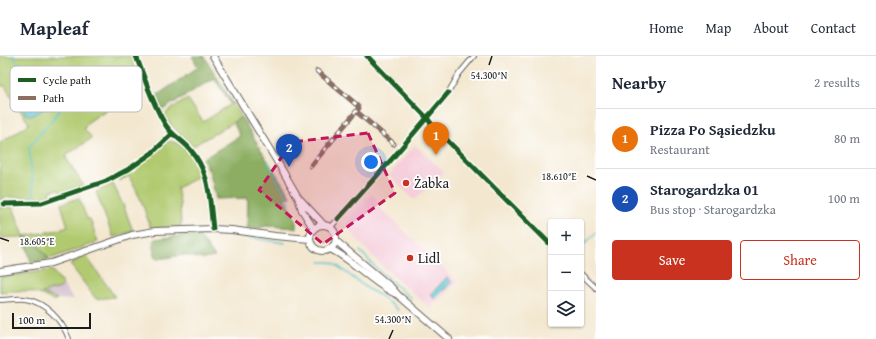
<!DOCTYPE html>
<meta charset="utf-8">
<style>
body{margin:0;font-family:"Gentium Book Plus",serif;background:#f6f6f7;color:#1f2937}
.controls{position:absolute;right:12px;bottom:12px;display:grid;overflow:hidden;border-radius:4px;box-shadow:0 1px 3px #0004}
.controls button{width:36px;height:36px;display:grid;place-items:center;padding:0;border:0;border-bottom:1px solid #e0e1e3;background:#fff;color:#1f2937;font:20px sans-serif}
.scale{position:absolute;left:12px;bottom:10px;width:79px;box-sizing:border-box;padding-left:4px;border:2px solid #1c1c1c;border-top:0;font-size:11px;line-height:14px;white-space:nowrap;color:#1c1c1c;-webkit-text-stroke:3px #fff;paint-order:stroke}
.you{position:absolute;left:371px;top:106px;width:14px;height:14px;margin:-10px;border:3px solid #fff;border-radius:50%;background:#1a73e8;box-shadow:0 0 0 6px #1a73e833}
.badge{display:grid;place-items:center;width:26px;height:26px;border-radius:50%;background:#c8321e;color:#fff;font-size:13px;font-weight:700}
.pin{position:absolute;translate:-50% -33px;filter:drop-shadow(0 1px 2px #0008)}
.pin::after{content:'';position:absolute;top:21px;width:14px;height:12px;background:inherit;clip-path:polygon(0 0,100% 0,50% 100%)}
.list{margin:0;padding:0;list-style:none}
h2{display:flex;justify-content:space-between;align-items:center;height:52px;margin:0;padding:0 16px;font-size:17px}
h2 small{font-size:13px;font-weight:400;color:#747a83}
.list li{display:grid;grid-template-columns:26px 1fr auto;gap:12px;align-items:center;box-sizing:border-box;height:60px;padding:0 16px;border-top:1px solid #e0e1e3}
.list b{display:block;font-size:15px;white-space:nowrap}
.list p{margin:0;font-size:13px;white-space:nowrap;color:#747a83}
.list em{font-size:13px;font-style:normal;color:#747a83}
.actions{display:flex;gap:8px;padding:12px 16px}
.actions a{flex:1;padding:9px 0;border:1px solid #c8321e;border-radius:4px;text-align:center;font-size:14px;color:#c8321e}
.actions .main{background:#c8321e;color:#fff}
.icon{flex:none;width:22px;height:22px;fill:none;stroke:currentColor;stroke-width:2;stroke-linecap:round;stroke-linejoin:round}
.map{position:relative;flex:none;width:596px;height:283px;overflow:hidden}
header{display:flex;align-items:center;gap:24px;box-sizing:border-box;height:56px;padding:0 20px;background:#fff;border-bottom:1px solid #e0e1e3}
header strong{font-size:19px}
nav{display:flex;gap:22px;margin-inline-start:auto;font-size:14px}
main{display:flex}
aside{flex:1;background:#fff}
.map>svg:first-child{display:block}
.built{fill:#f5cfdb}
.industrial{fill:#d1bdcc}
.green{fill:#b1ca6f;stroke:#667346}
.forest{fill:#8cae62;stroke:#54653f}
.water{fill:#54c1ca;stroke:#386e73}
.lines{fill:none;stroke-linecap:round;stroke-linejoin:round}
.stream{stroke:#54c1ca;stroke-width:1.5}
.pedestrian-casing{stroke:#67635b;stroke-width:5}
.minor-casing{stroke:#67635b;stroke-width:6}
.secondary-casing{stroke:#67635b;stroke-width:8}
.pedestrian{stroke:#fff;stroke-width:3}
.minor{stroke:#fff;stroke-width:4}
.secondary{stroke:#fff;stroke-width:6}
.quiet{stroke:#8d6e63;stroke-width:4;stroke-dasharray:8 4;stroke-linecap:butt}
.cycleway-casing{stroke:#fff;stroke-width:8}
.cycleway{stroke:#1b5e20;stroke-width:5}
.marked{fill:#c2185b;fill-opacity:0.2;stroke:#c2185b;stroke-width:3;stroke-dasharray:8 5;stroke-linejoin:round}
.ticks{fill:none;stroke:#1c1c1c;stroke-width:1.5}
.poi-dot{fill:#c8321e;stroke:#fff;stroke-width:1.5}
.labels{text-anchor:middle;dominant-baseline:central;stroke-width:3.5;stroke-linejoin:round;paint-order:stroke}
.poi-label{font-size:14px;fill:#1c1c1c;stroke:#fff;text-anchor:start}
.key{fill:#fff;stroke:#bbb;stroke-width:1}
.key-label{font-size:11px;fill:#1c1c1c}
.ticks-label{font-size:10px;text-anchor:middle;fill:#1c1c1c;stroke:#fff;stroke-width:3.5;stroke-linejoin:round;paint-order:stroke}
</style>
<header>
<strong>Mapleaf</strong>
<nav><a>Home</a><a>Map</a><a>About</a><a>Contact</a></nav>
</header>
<main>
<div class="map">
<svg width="596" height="283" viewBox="0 0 596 283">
<rect width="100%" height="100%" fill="#fff"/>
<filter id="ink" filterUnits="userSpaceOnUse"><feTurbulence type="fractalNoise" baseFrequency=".025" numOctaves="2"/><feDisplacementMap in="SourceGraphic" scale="8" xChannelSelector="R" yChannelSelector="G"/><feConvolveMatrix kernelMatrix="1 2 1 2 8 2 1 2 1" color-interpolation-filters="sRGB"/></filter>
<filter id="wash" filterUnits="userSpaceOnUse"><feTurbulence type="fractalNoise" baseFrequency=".012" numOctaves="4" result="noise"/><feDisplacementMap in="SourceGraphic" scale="16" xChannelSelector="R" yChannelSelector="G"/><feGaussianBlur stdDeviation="0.9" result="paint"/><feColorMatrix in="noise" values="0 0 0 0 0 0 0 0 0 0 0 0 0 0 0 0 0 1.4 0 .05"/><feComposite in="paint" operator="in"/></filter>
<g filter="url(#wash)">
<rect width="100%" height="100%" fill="#f3e7cf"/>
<path class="built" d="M415,89L444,116L414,144L389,119Z
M372,138L377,144V149L458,226L430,252L382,210L349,175L347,165Z"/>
<path class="industrial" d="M63,229L74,244L57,243L41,237L60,232Z"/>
<path class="green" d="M0,0H131L142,30L88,66L84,73L92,82L68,98L66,102L84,130L61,137L59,133L50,135L51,140L45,141H5L0,144V87L29,68L4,29L0,31Z
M188,43L203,66L233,47L242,61L193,90L170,68L165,60L169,54Z
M168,85C185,86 197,105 201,119L177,132L180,147L181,170L151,173L141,144L129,120L119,125V123L151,100Z
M113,128L124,151L133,175L113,181L96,136Z
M79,142L87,163H90L98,186L49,203C31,179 29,180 0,182V151H13L24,180L58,174L68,171L61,148Z
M86,200L115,241L96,243L70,208Z
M52,214L63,229L60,232L42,237L57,243L53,245C34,233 21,234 0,236V221Z"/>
<path class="forest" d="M192,0H204L233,47L231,48L214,22L162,54L156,40L198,11Z
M242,61L260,93L291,141L284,142L296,163V172L266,170L257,173L247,172L248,142L216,143L210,117L203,103L240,80L233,66Z
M198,178L215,201L203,203L184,199L158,203L155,201L153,187L155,183Z
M24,180C35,185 42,194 49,203L31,207Z"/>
<path class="water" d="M21,24L29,28L48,47V51L32,60L25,58L13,29Z
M447,221L452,226L435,243L430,239Z"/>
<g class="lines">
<path class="stream" d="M12,0L52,41L61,53L29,91L34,143
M268,105L290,147
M233,179L285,187
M581,191L596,177
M360,195L379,215L411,242
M320,206H330L335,208L368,233L379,239L398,254"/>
</g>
</g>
<g filter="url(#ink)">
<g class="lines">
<g class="pedestrian-casing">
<path id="pedestrian" d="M357,56L394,88
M311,110L359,52L358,50L317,15"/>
</g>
<g class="minor-casing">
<path id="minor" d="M136,0C145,23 152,47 165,68C171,79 181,83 189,92C211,117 209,141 213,173
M367,0L427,62L433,70L551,189
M4,148L42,147L106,125L129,113L152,97L172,78
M331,171L391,104L448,37L459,18L474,0
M581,218L596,232
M0,244C8,244 16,242 25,243C45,246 62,264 69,283"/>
</g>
<g class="secondary-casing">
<path id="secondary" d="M213,0L281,112L298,141L302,154L313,172
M298,141L323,168
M310 182a13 13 0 1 1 26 0a13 13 0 1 1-26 0Z
M336,185L391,231L398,239L449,283
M330,193C353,203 371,227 396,238
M0,215L51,207L132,179L155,175L213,173L232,174L275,180L310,183"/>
</g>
<use href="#pedestrian" class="pedestrian"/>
<use href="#minor" class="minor"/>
<use href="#secondary" class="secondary"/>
<path class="quiet" d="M357,56L394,88
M311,110L359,52L358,50L317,15"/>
<g class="cycleway-casing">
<path id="cycleway" d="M136,0C145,23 152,47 165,68C171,79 181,83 189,92C211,117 209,141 213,173
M367,0L427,62L433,70L551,189
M4,148L42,147L106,125L129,113L152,97L172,78
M338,163L391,104L448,37"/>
</g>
<use href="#cycleway" class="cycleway"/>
</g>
</g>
<path class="marked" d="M368,77L395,137L323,188L259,134L292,86Z"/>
<path class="ticks" d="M489,9L492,0M587,120L596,124M0,182L9,185M389,283L393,274"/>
<g class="poi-dot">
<circle cx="406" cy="127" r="4"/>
<circle cx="410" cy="202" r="4"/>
</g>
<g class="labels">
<g class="poi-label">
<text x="414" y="127">Żabka</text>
<text x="418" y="202">Lidl</text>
</g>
</g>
<rect x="10" y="10" width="132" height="46" rx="6" class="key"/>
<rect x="18" y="22" width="18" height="4" fill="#1b5e20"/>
<rect x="18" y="40" width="18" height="4" fill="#8d6e63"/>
<g class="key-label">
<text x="43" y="28">Cycle path</text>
<text x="43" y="46">Path</text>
</g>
<g class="ticks-label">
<text x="489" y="23">54.300°N</text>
<text x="559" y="124">18.610°E</text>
<text x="37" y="189">18.605°E</text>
<text x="393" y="267">54.300°N</text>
</g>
</svg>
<div class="controls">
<button>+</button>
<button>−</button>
<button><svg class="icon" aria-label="layers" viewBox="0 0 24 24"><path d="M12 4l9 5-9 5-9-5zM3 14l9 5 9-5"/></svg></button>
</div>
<div class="scale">100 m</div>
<div class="you"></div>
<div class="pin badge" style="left:436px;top:99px;background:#e8710a">1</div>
<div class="pin badge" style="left:289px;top:111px;background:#1a4fb4">2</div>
</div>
<aside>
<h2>Nearby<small>2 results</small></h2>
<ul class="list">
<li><span class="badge" style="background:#e8710a">1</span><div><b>Pizza Po Sąsiedzku</b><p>Restaurant</p></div><em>80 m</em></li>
<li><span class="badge" style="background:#1a4fb4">2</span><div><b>Starogardzka 01</b><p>Bus stop · Starogardzka</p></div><em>100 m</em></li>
</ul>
<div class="actions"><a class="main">Save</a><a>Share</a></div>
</aside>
</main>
